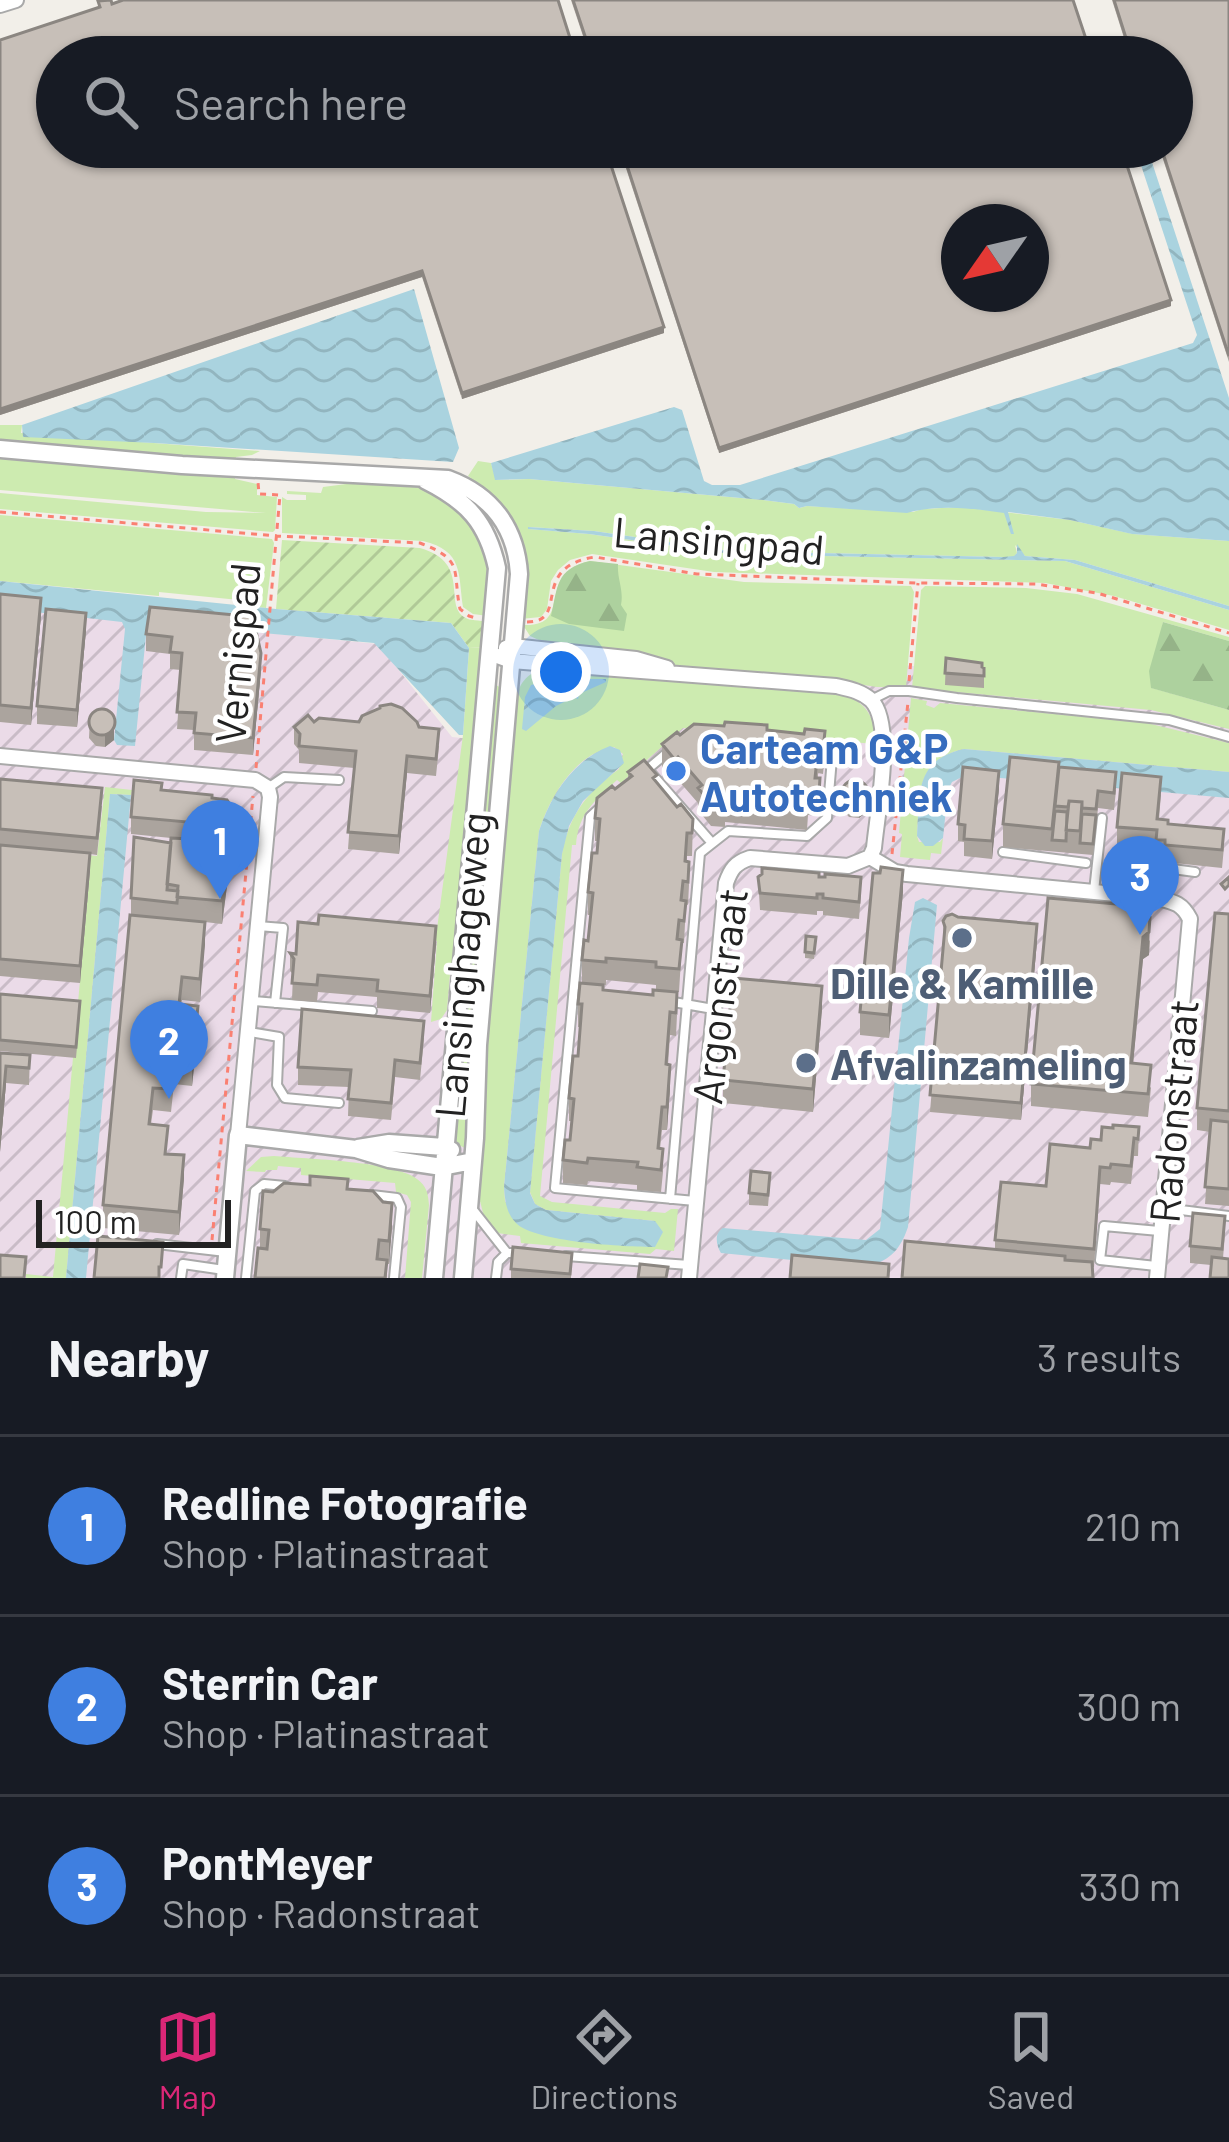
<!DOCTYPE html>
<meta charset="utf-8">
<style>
body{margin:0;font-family:Barlow,sans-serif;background:#242831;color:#f1f3f6}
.compass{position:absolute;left:941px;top:204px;width:108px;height:108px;border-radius:50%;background:#171b24;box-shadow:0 3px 9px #0004;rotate:236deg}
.scale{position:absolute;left:36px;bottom:30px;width:195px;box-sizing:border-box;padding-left:12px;border:6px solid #222;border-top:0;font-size:33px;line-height:42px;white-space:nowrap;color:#222;-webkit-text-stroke:9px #fff;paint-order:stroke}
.you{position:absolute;left:561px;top:672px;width:42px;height:42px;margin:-30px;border:9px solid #fff;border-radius:50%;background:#1a73e8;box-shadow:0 0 0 18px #1a73e833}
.badge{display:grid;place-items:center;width:78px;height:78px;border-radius:50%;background:#db2777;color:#fff;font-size:39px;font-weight:700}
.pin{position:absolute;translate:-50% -99px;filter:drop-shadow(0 3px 6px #0008)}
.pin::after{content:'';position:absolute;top:63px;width:42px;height:36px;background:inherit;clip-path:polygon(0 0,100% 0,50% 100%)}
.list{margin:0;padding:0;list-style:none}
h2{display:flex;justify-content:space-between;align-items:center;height:156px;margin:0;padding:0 48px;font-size:51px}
h2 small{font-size:39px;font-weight:400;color:#9ea1a6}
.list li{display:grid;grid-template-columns:78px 1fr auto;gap:36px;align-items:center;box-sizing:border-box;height:180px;padding:0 48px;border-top:3px solid #363941}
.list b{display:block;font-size:45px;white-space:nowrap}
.list p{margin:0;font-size:39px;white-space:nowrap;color:#9ea1a6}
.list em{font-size:39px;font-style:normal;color:#9ea1a6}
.icon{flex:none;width:66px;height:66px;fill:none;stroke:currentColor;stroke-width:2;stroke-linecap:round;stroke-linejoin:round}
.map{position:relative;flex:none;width:1229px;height:1278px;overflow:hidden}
.search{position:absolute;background:#171b24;box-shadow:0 3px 9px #0004;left:36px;right:36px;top:36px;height:132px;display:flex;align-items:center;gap:30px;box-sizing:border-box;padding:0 42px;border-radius:66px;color:#9ea1a6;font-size:45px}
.sheet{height:696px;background:#171b24}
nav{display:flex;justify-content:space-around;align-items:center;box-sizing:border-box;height:168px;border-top:3px solid #363941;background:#171b24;font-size:33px;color:#9ea1a6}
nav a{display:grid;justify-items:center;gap:6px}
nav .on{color:#db2777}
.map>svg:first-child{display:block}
.industrial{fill:url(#industrial-furrows)}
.grass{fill:#cdebb0;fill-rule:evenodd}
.forest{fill:url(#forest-firs)}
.garden{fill:url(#garden-furrows)}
.water{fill:url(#water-waves)}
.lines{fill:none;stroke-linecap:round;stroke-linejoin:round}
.service-casing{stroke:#a9a9a9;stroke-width:12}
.minor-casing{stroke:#a9a9a9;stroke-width:18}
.tertiary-casing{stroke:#a9a9a9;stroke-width:21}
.path{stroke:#fa8072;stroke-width:3;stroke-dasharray:6 6;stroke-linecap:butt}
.service{stroke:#fff;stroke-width:8}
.minor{stroke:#fff;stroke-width:14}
.tertiary{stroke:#fff;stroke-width:16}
.wall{fill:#aba49e}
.shaded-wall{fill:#8b8681}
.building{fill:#c7bfb8;stroke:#8b8681;stroke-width:3;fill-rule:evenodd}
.shop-dot{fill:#3f7fe0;stroke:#fff;stroke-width:4.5}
.service-dot{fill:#5c6f8a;stroke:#fff;stroke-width:4.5}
.labels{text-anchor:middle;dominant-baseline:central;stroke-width:9;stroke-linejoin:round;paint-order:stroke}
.street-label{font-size:42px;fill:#222;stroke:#fff}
.shop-label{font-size:42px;font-weight:bold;fill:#366cbe;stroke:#fff;text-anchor:start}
.service-label{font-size:42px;font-weight:bold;fill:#4e5e75;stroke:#fff}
</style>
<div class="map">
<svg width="1229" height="1278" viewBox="0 0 1229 1278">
<defs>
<pattern id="industrial-furrows" width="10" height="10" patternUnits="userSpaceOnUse" patternTransform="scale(3)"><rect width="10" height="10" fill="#ebdbe8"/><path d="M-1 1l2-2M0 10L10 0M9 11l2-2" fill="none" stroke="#c9bcc7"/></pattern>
<pattern id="forest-firs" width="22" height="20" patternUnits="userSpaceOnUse" patternTransform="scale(3)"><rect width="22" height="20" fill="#add19e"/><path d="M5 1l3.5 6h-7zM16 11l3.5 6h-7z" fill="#95b388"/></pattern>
<pattern id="garden-furrows" width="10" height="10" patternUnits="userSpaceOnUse" patternTransform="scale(3)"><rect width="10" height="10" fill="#cdebb0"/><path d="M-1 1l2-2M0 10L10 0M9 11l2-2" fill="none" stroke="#b0c997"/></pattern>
<pattern id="water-waves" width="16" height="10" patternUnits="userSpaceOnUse" patternTransform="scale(3)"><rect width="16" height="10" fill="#aad3df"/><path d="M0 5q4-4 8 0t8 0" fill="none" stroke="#92b5bf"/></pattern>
</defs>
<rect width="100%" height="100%" fill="#f2efe9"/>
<path class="industrial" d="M0,607L378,644L452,737L530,745L667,643L1063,680L1229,720V1278H0Z"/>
<path class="grass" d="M0,425H22L21,433L260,451L252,455L236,457L235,461L0,443Z
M0,456L235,475V479L257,484V495L277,497L275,530L273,532L0,509V493L206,512L266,513L0,490Z
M478,461L491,463L496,480L529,479L763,500L794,504L799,508L807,506L913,512L922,509L961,507L1070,520L1133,534L1229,541V606L1075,560L1025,556L1015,545L1017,553L1014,557H1003L730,551L594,531L529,527V529L589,534L730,554L1065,561L1229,610V630L1114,596L1045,583L714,572L592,554L570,560L558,570L551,581L547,609L541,617L520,619L524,567L470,482L471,478L468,476Z
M354,483C372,484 392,482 410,486C447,492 479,523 488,559C492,576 488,598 488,616L473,614L463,607C458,574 464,551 423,541L282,533V497L287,500H306V495L287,494V491L321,493L323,487Z
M0,515L272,539L274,543L266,608L248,606L249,601L159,592V596L0,581Z
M590,561L744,582L911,586L914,592L906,687H877L811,677L672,665L625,651L541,641L530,636L523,625C576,627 533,574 590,561Z
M925,586L1026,588L1077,594L1229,637V641L1163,622L1152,688L1229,710V729L1151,710L912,688L921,590Z
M486,647L459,941L450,974L447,1010L441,1019L431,1022L437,941L384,936L437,929L463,735L469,648Z
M556,668L840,695C868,701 875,718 875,744L683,728L621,783L617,780C595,800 578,814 576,845H572L540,1196L552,1202L665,1213L671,1209H678L674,1251L656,1249L650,1254L521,1243L520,1236L497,1233L484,1217L477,1189L483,1074L518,692C524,674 538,668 556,668ZM614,747L623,754L619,769C587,792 569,815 562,854L530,1192L535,1204L546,1210L655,1221L515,1222L505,1201L504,1187L539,831C550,797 575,753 614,747Z
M495,684L505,691L473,990L467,1149L452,1142Z
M911,698L927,701L926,705L934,708L940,703L1147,723L1229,743V772L964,749C915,760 920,794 917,836L919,842H940L943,838L941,854L931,853L930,860L900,857L902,834L899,833Z
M105,787L132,790L131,795L110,794L66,1278H26V1274L53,1277L90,871L0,847L97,856Z
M274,1156C306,1159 394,1161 417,1179C427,1186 428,1194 429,1205L422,1278H405L411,1202L407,1195L396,1192L395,1183L301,1175V1168L278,1166L277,1170H266L265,1172L246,1171L261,1157Z"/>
<path class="forest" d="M590,561L618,564C617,579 624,590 621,605L627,614L624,631L569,624L551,616C558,587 555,569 590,561Z
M1163,622L1229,641V710L1151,688L1149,671Z"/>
<path class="garden" d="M282,540L420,548C474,563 440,608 468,619C471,620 485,621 488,622L486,647L469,648L451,623L276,609Z"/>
<path class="water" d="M1135,147H1147L1229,398V541L1132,534L1070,520L1008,512L1014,534H1011L1004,513C971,508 939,504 907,513L807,506L799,508L794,504L763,500L529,479L495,480L491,463L674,407L682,410L704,481L712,485H740L1193,343L1197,335Z
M414,289L459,448L453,462L154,443L23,437L22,425Z
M528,527L594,531L730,551L1003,557L1014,556L1017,553V544L1025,556L1075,560L1229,606V610L1065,561L730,554L589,534L528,529Z
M0,581L276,609L451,623L469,648L463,735H459L374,643L152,623L147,626L146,635L135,746L117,745L114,740L125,629L122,622L0,608Z
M552,679H606V682L579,694L578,699L574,697L556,706L526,731L522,729L525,697L531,685Z
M610,746L620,750L624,763L583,801L569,826L562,854L530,1193L535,1204L546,1210L655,1221L663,1232L655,1247C626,1247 534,1242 516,1223C506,1213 505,1200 504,1187L539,831C551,795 573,760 610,746Z
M964,749L1229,772V798L966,775L952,782L948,790L943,838L933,846H925L917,836C920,794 914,760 964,749Z
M110,794L131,795L86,1278H66Z
M923,898L937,905L908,1227C900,1251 888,1263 862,1267L721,1253C716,1245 714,1233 723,1228L866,1240L880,1229L909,938L915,902Z"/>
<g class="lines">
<g class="service-casing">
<path id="service" d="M871,700L889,691H909L957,698L1169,720L1229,737
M650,772L712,843
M643,773L668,752
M268,788L284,777L339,780
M603,805L590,817L555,1188L695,1201
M1003,852L1086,863
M1121,862L1195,872
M1094,891L1102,818
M1133,894L1136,864
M258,926L283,928L275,1003
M253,1001L372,1011
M668,1001L713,1009
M250,1032L279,1037L277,1085L285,1098L339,1103
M372,1195L397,1198L401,1207L394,1278
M670,1199L700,853L728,831L807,836L827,818L833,746L815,744
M470,1206L507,1253
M1165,1208L1229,1216
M157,1244L226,1252
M566,1256L689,1265
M1156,1266L1100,1260L1104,1226L1159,1231
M181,1278L183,1264L224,1270
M246,1278L255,1191L264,1184L285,1186
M496,1278L498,1262L507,1253H521"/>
</g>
<g class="minor-casing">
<path id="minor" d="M0,5L16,0
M506,648L512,646L636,659L667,668
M489,653L511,661L836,686C849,689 861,691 871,700C895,724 877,814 874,848L870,857
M0,756L255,780L268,788L270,797L238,1135
M870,857L895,872L907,874L1157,898C1174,902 1182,903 1190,919L1157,1278
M689,1278L726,883C731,869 735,863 750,858L848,866L870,857"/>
</g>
<g class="tertiary-casing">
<path id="tertiary" d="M0,449L182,465L448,479C491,495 516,527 519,574L478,1045L475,1138L463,1278
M425,480C467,501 487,522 497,568L434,1278
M358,1148L389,1143L444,1147L451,1150
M225,1278L238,1135L356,1149L389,1159L442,1167L473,1161"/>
</g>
<path class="path" d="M0,512L277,536L420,543C465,560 452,570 460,609L469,616L476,618
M527,622C571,622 528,567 595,557L697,574L918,583L1036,584L1097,593L1229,633
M909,681L918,583
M256,768L280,495L259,494L258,482
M892,854L908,702
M212,1240L253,796"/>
<use href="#service" class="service"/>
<use href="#minor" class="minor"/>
<use href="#tertiary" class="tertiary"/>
</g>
<path class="wall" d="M571,0H1073L1092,57H590Z
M1112,0H1229V362L1159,147H1172V57H1130Z
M98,1L112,4L664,333L462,399L422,277L0,415V40L99,8Z
M619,147H1121L1171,306L719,453Z
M0,594L41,615L31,725L0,722Z
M86,630L77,727L37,724V706Z
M146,634L257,636L261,670L253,755L194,750V730L177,729L181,670L170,669V654L146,651Z
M946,658L984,668V688L945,685Z
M90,716L114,719V740L105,747L96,746L89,738Z
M314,722L419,727L439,746L436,776L407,773L399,854L348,849L354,768L299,763V750L294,744V727Z
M805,729L825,753L823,774L818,773V778L820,801L819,816L808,815L807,830L725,822V827L711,826L698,810V803L678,780L675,783L662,767V744L680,735L767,730L804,734Z
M1059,767L1116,790L1114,810L1098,808L1093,855L1003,847V824Z
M628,772L657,782L677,807L693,819L692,856H687V862L689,885L688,905L686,904L684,943H682L679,992L656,990V985L606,980V985L582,983V960L588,941L591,915H588V892L598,841H595V818L615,789L628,779Z
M0,779L102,806L97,855L90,854L80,983L0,976Z
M843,787L869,790V810L859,818L849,817L842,809Z
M999,788L992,859L964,856V842L958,841V824Z
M162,790L212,798L231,823L229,839L210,837L209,840L230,863L222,924L205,922L200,1002L182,1000L181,1005L198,1029L192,1086L174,1084L171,1112L153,1110L151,1124L167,1154L184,1178L179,1235L103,1228V1205L131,915V898L171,843V838L131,834V817Z
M1161,794L1159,819L1168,824L1224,847L1222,868L1165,862V858L1156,857V848L1117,844V827Z
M758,877H819L861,894L859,919L823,915V911H817V915L760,910Z
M903,892L889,1038L860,1035V1012Z
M1229,914V1206L1205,1204L1210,1132L1197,1130V1108Z
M958,917L1037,941L1021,1120L930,1112L944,940L943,921Z
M816,937L814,959L805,958V952Z
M1150,940L1149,955L1143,959L1133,1063L1151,1088L1148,1117L1031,1106V1084Z
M436,943L430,1013L377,1008V997L318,992L317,1002L292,1000L293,974L290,971V953Z
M603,990L653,995L677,1015L676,1036L670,1035L668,1065L670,1088L667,1130H662L660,1149L663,1172L661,1192L637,1190V1185L588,1181L587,1185L563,1183V1160L570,1140L572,1121H569V1098L578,1056L580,1027H578V1004Z
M0,994L80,1013L76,1058L0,1051Z
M822,1009L813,1112L723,1103V1080Z
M424,1038L420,1080L395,1077L391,1120L348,1116L349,1087L298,1085V1067Z
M0,1053L30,1055L29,1085L6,1083L0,1152Z
M1139,1127L1138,1156H1134L1131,1184L1111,1182L1110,1185L1100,1184L1094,1267L995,1249V1240L1046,1186L1090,1148L1113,1128Z
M770,1184L768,1206L749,1205V1193Z
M348,1189L392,1226L389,1264H387V1278L260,1248V1229L273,1192Z
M1225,1234L1223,1258L1211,1265L1190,1263V1246Z
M572,1253L571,1278H511V1269Z"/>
<path class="shaded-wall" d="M422,271V277L0,415V409Z
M1171,300V306L719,453V448Z
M664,327V333L462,399V393Z
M41,598V615L31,725V708Z
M86,613V630L77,727V710Z
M261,653V670L253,755V738Z
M114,728V740L105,747V736Z
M407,756V773L399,854V836Z
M678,757V780L675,783V760Z
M999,771V788L992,859V841Z
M869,799V810L859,818V807Z
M230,841V863L222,924V901Z
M90,853V870L80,983V966Z
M903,870V892L889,1038V1015Z
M1150,917L1149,955L1143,959L1131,1086V1063L1143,937Z
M205,922V945L200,1002V979Z
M1037,924V941L1021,1120V1103Z
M436,926V943L430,1013V996Z
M822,986V1009L813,1112V1089Z
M198,1006V1029L192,1086V1063Z
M670,1065V1088L667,1130V1107Z
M6,1066V1083L0,1152V1135Z
M184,1155V1178L179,1235V1212Z
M392,1203V1226L389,1264V1241Z"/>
<path class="building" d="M111,0L112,4L123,0H558L576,57H57V147H605L664,327L462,393L422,271L0,409V40L100,7L98,1Z
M573,0H1073L1092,57H592Z
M1114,0H1229V356L1161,147H1172V57H1132Z
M621,147H1121L1171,300L719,448ZM959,222H1031V294H959Z
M0,594L41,598L31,708L0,705Z
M150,607L257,617L256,631L261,653L253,738L194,733L196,713L177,712L182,653L170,652L172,637L146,634Z
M46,609L86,613L77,710L37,706Z
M946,658L982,663V667L984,668V676L945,673Z
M391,704L402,708L417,722L419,727L439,729L436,759L407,756L399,836L348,832L356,751L299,746L300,734L294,727L308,715L314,722L319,718L359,722L362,716L380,708V706Z
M89 722a13 13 0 1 1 26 0a13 13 0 1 1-26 0Z
M725,722L767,725V730L804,734L805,729L825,731L823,751L818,750L815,778H820L819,793L808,792L807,807L725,799V804L711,803L698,788L702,785L678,757L675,760L662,744L677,732L680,735L694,724L724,726Z
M1010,757L1059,762L1052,829L1003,824Z
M644,760L657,775L653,778L677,807L681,804L693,819L692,833H687L685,861L689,862L688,882L683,881L681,900L686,901L684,921L679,920L677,939L682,940L679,969L656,967V962L606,958V962L582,960L584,940L588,941L593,893L588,892L592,853H597L600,819L595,818L597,798L612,786L615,789L632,776L628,772Z
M963,767L999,771L992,841L964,839L965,825L958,824Z
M1059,767L1116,772L1114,793L1098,791L1096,809L1082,808V802L1069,801L1068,807L1055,806Z
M1122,773L1161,777L1157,819L1168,820V824L1224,829L1222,850L1165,845V840H1156L1157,830L1117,827Z
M0,779L102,788L97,838L0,829Z
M842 793a13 13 0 1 1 26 0a13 13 0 1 1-26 0Z
M134,780L162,783L161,790L212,795V798L227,800L231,806L229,821L210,819L209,824L131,817Z
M1069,801L1082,802L1080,831L1066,830Z
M1055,811L1067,812L1066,841L1052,840Z
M1082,814L1096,815L1093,844L1080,843Z
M134,837L171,843L167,890L178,891L177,903L131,898Z
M171,838L230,841L222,901L177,897L178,886L167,884Z
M0,845L90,853L80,966L0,959Z
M881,867L903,870L889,1015L860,1012L873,873H880Z
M762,868L819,873V877H825V874L861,877L859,902L823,898V894H817V898L760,893L758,877L762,874Z
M1229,877V885L1225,889L1221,884Z
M1048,898L1116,904L1122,900L1137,901L1150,917L1149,932L1143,937L1131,1063L1151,1065L1148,1094L1031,1084Z
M1215,913L1229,914V1111L1197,1108Z
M952,914L958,917L1037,924L1021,1103L930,1095L945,927L943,921L946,916Z
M130,915L205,922L200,979L182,977L179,1004L198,1006L192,1063L174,1061L171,1089L153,1088L149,1124L168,1126L165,1154L184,1155L179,1212L103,1205Z
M319,915L436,926L430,996L377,991L378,980L318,975L317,985L292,983L294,959L290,953L296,954L298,922L318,924Z
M806,936L816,937L814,953L805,952Z
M733,978L822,986L813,1089L723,1080Z
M580,983L603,985V990L653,995V990L677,992L676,1013L670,1012L666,1064L670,1065L667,1107H662L658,1148L663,1149L661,1170L637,1167L638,1162L588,1158L587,1163L563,1160L565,1140H570L574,1099L569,1098L573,1056H578L582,1004H578Z
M0,994L80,1001L76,1047L0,1040Z
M302,1009L424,1021L420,1063L395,1060L391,1103L348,1099L351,1070L298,1067Z
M0,1053L30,1055L29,1068L6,1066L0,1135Z
M1211,1120L1229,1122V1189L1205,1187Z
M1113,1125L1139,1127L1138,1139L1134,1138L1131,1166L1111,1164L1110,1168L1100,1167L1094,1249L995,1240L1001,1182L1046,1186L1050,1144L1090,1148L1091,1139L1101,1140L1102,1127L1113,1128Z
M751,1171L770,1173L768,1195L749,1193Z
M310,1176L348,1179L347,1189L373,1191L383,1202L392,1203L389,1241L379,1240L377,1259L387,1260L385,1278H255L258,1248L267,1249L269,1230L260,1229L263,1191L273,1192L284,1183L310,1185Z
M1193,1213L1225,1216L1222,1249L1190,1246Z
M98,1236L163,1242L161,1267H159V1278H94Z
M905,1241L1065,1256V1260L1092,1262L1093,1278H902Z
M513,1247L572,1253L570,1274L511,1269Z
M0,1255L26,1257L24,1278H0Z
M792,1255L889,1264L888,1278H790Z
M1212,1257L1229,1259V1278H1210Z
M640,1264L668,1267L666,1278H638Z"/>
<circle class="shop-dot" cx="676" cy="771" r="12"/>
<g class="service-dot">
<circle cx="962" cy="938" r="12"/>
<circle cx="806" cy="1063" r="12"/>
</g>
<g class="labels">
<g class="street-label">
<text transform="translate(719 539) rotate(5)">Lansingpad</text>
<text transform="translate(236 653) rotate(-85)">Vernispad</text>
<text transform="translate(461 965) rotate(-85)">Lansinghageweg</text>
<text transform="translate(718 996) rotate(-83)">Argonstraat</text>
<text transform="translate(1172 1111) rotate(-85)">Radonstraat</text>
</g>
<g class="shop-label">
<text x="700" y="747">Carteam G&amp;P<tspan x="700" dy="48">Autotechniek</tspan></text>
</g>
<g class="service-label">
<text x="962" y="982">Dille &amp; Kamille</text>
<text x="830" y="1063" text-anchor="start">Afvalinzameling</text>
</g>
</g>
</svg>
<svg class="compass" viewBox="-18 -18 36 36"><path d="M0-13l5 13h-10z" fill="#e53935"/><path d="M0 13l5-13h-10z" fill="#9ea1a6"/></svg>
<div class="scale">100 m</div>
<div class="you"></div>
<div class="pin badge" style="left:220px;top:899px;background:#3f7fe0">1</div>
<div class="pin badge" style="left:169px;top:1099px;background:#3f7fe0">2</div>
<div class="pin badge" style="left:1140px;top:935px;background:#3f7fe0">3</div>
<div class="search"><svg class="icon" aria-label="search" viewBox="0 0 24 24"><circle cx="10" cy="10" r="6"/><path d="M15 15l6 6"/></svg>Search here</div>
</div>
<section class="sheet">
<h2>Nearby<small>3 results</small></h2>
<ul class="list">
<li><span class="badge" style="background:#3f7fe0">1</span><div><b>Redline Fotografie</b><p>Shop · Platinastraat</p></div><em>210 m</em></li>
<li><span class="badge" style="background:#3f7fe0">2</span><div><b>Sterrin Car</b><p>Shop · Platinastraat</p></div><em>300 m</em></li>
<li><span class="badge" style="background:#3f7fe0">3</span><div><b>PontMeyer</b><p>Shop · Radonstraat</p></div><em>330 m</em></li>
</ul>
</section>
<nav>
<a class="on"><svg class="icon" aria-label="map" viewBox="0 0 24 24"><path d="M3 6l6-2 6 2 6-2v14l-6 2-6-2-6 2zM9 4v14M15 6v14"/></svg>Map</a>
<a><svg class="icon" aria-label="directions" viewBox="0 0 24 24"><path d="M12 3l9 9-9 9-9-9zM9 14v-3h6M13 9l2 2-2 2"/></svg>Directions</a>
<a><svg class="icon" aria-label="saved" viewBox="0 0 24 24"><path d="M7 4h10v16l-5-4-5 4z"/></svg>Saved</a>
</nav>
